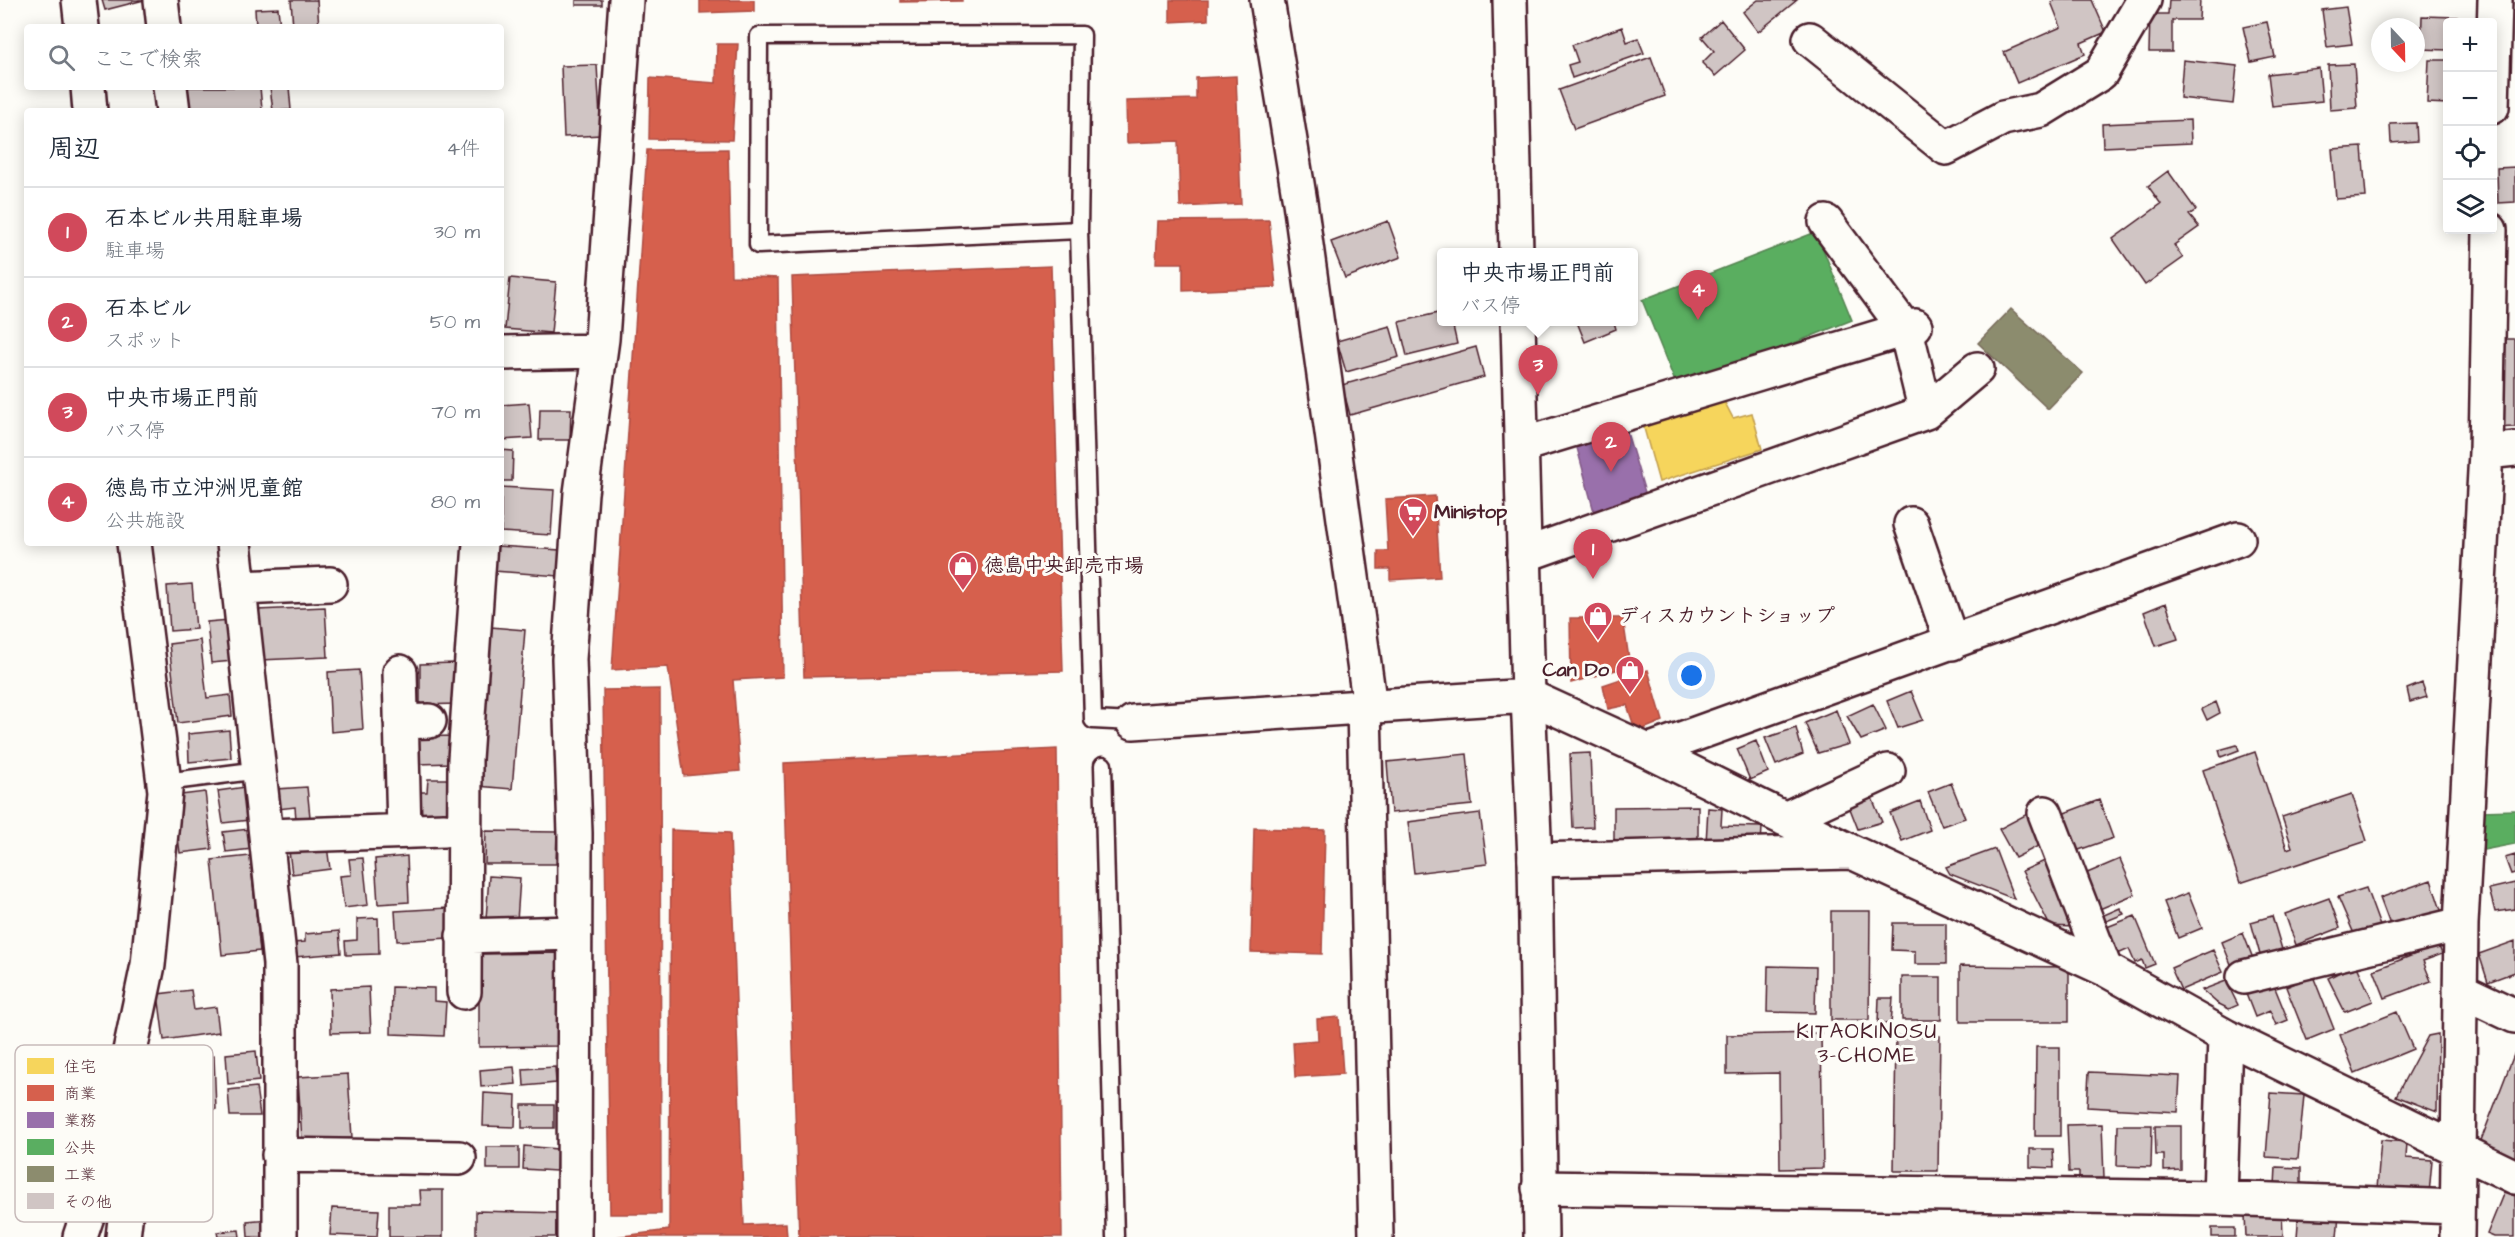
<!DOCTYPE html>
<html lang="ja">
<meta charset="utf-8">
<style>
body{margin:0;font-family:"Architects Daughter","Klee One",sans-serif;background:#f6f6f7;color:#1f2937}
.controls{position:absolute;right:18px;top:18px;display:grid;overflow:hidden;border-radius:6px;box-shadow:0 3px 15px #0003}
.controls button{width:54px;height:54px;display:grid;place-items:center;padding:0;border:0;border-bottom:2px solid #e0e1e3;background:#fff;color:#1f2937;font:30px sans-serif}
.compass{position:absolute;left:2371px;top:18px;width:54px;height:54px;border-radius:50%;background:#fff;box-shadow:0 3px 15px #0003;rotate:158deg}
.you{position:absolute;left:1692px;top:676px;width:21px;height:21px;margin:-15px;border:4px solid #fff;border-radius:50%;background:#1a73e8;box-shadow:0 0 0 9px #1a73e833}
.badge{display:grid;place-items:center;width:39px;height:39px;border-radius:50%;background:#d1495b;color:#fff;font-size:20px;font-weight:700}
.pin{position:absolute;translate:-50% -50px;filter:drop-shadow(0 2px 3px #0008)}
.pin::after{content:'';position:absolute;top:32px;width:21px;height:18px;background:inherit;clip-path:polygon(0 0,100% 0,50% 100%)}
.popup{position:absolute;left:1437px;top:248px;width:201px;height:78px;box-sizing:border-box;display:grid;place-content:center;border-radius:6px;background:#fff;filter:drop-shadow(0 2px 4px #0005);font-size:20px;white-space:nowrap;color:#747a83}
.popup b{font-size:22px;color:#1f2937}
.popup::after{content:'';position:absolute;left:50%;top:100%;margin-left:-12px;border:12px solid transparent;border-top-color:#fff}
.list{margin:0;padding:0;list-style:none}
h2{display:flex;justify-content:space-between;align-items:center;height:78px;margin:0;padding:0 24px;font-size:26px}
h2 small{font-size:20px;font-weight:400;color:#747a83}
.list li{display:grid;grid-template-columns:39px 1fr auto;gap:18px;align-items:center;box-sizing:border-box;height:90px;padding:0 24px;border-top:2px solid #e0e1e3}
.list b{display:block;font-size:22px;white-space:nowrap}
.list p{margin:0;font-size:20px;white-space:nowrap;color:#747a83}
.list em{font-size:20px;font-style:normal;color:#747a83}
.icon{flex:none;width:33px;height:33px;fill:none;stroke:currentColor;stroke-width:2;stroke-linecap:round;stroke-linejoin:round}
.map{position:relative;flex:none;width:2515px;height:1237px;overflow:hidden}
.search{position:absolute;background:#fff;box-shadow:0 3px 15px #0003;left:24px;top:24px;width:480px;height:66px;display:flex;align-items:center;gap:15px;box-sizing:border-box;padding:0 21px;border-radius:6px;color:#747a83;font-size:22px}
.panel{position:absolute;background:#fff;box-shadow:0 3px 15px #0003;left:24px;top:108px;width:480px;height:438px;border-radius:6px}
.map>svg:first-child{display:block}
.homes{fill:#f6d55c;stroke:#c29e4d;stroke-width:1.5}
.shops{fill:#d6604d;stroke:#ac4c43;stroke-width:1.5}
.offices{fill:#9970ab;stroke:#815885;stroke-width:1.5}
.public{fill:#5aae61;stroke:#558351;stroke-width:1.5}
.industry{fill:#8c8c6e;stroke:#786b5a;stroke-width:1.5}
.building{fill:#d0c5c4;stroke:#4a1f2b;stroke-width:1.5}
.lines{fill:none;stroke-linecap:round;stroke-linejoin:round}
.service-casing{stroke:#4a1f2b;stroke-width:21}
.minor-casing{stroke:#4a1f2b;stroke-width:38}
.tertiary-casing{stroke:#4a1f2b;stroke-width:38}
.service{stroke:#fdfcf7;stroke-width:16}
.minor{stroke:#fdfcf7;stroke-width:33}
.tertiary{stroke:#fdfcf7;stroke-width:33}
.labels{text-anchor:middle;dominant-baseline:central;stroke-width:6;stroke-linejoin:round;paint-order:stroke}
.poi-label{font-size:20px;font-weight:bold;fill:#4a1f2b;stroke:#fdfcf7;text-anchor:start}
.neighbourhood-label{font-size:21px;letter-spacing:1.5px;fill:#4a1f2b;stroke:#fdfcf7}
.key{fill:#fdfcf7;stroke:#c7baba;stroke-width:1.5}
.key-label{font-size:16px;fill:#4a1f2b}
</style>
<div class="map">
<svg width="2515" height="1237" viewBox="0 0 2515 1237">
<rect width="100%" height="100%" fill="#fdfcf7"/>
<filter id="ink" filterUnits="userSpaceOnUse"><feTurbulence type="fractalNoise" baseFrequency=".0167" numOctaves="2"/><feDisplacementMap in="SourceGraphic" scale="12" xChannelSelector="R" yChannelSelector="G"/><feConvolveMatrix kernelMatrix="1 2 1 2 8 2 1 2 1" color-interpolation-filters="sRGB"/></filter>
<g filter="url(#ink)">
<path class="homes" d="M1723,399L1733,418L1752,413L1762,449L1659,482L1642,421Z"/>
<path class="shops" d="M700,0H754V11L700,13Z
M900,0H962V1L900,2Z
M1170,0H1208V20L1170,22Z
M717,44H738L732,140L649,139L650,78L716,83Z
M1236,76L1241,204L1180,207L1178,141L1127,143L1126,101L1196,99V78Z
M728,149L731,276L778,278L783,677L733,680L740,771L684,776L668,667L612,670L647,150Z
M1269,220L1276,287L1183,291V263H1156L1158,221Z
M1051,266L1063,671L804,677L792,277Z
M1435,496L1440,577L1390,580V569H1378V551H1388L1385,499Z
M1570,618H1623L1630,666L1571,683Z
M1648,670L1663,721L1636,732L1627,705L1608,709L1603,685Z
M660,689L661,1214H610L603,690Z
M1057,749L1062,1237H799L784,763Z
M1254,828L1325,830L1322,954L1251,952Z
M671,830L730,833L744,1225L786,1223L787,1237H615L669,1230Z
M1339,1017L1343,1074L1295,1077L1293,1042L1318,1040L1317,1019Z"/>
<path class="offices" d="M1626,429L1647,499L1596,519L1576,444Z"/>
<path class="public" d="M1816,232L1852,320L1678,389L1642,300Z
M2515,810V844L2483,850L2481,811Z"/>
<path class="industry" d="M2011,309L2083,373L2048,409L1978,343Z"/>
<path class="building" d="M102,0H144L105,10Z
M291,0H317L319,27H293Z
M576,0H602V5H576Z
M1758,0H1797L1758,32L1743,12Z
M2056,0H2092L2106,32L2081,43L2085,54L2017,83L2004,52L2061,27L2051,2Z
M2169,0H2200L2199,20H2172V52H2149L2150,14H2168Z
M2346,7L2352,44L2327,47L2322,10Z
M278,8L280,27H256L255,9Z
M2422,16L2457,17V22H2448V50L2421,49Z
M1721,20L1745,50L1715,76L1702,63L1714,51L1702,37Z
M2267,22L2275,57L2251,62L2243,27Z
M1622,27L1627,42L1638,38L1644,53L1572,78L1568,65L1578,62L1572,45Z
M1651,57L1665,96L1574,129L1559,90Z
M2183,60L2237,66L2233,104L2180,98Z
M2429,60H2448V104L2427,103Z
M2354,64L2357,108L2330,110L2328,65Z
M597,65L601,135L564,137L561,66Z
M2319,68L2322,101L2272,106L2268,74Z
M186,87H260L262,110L188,111Z
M270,87H289L291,110L273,111Z
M2190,120L2191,143L2103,147L2102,124Z
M2416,123L2417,141L2391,143L2390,124Z
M2362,147L2366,197L2336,199L2332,149Z
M2515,167V202L2498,203L2497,168Z
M2168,171L2196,210L2189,215L2199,227L2174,245L2183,258L2145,285L2113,239L2161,204L2148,186Z
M1388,221L1401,257L1345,278L1331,242Z
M510,278L556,282L551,333L505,329Z
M1442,312V322H1452L1457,344L1407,356L1399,322Z
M1577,322H1614L1616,329L1585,342Z
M1390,326L1399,357L1346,372L1337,341Z
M2488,339H2515V427L2490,428Z
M1476,347L1484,377L1350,415L1342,385Z
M529,403L532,438L501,440V405Z
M540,409H571L570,440H539Z
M501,450L513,451L512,481H501Z
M501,487L554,490L551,535L501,532Z
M496,546L560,550L559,576L494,571Z
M192,584L196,629L170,631L167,586Z
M2166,603L2178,639L2156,646L2144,612Z
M325,607L328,657L260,660L257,610Z
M229,620L233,661L211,663L207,622Z
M491,627L525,630L512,789L477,786Z
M200,640L207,698L230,695L232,716L178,723L169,644Z
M455,663L456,704L420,705V664Z
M359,670L363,729L331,732L328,672Z
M2422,683L2427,697L2410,702L2407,689Z
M1911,691L1923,720L1898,728L1887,701Z
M2216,702L2220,713L2207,720L2202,709Z
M1873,704L1886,730L1861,740L1847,716Z
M1836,710L1849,744L1818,753L1805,723Z
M1796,728L1803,754L1776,765L1765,738Z
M229,730L231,758L189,762L188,734Z
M452,736V763L418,764V737Z
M1756,741L1768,772L1750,780L1737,749Z
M2237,745L2239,750L2221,757L2219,750Z
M2255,752L2287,849L2292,847L2282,817L2352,794L2367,841L2240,883L2203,770Z
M1590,753L1593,827L1573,828L1570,754Z
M1467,754L1472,805L1391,813L1387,762Z
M428,779H448V813H415V792H427Z
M1951,783L1965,818L1942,826L1928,792Z
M245,787L249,820L223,823L218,791Z
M307,787L310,817L296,819L295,807L278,809L276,789Z
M205,792L212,849L180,853L173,796Z
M1870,793L1882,822L1858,829L1847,801Z
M2099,800L2113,838L2076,851L2062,814Z
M1920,801L1930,830L1902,841L1890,813Z
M1698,806V844H1614V807Z
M1708,808L1722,809L1721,826L1762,827L1761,845L1706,843Z
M2031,812L2046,842L2015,858L1999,829Z
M1480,813L1487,864L1414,873L1408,822Z
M249,829L252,849L226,852L223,832Z
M486,831L557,832L556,864H485Z
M327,846L330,869L292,874L289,851Z
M1995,849L2014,899L1950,874L1946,867Z
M2515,855V873L2511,874L2505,858Z
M250,856L260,951L222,955L212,860Z
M407,856L409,902L378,904L375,859Z
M363,858L368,905L344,908L340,876L351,875L349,859Z
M2120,859L2135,894L2095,911L2085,874Z
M2047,860L2073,927L2050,926L2022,871Z
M489,876L520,878L517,921L486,919Z
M2431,880L2442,913L2392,930L2380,898Z
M2515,883V909L2495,912L2489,889Z
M2366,888L2380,926L2355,936L2338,897Z
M2188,893L2202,928L2178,938L2164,902Z
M2329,898L2340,928L2296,945L2285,914Z
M448,908L449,938L397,941L395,911Z
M2120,908L2124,914L2099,924L2095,919Z
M1831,911H1870L1869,1020H1831Z
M2135,916L2155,964L2145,968L2142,960L2135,963L2129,949L2118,954L2107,927Z
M2272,916L2284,956L2262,962L2251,922Z
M378,918L379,954L346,955L345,941L357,940V919Z
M1893,923H1946V964H1915V951L1892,950Z
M339,931L341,953L294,957L293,943L305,942V934Z
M2243,933L2256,966L2235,974L2222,942Z
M2436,939L2442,954L2423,961L2431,981L2385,998L2374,970L2421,952L2419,946Z
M2515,941V972L2488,982L2479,954Z
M2213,950L2223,972L2181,990L2171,968Z
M560,953V1046L479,1047V954Z
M2356,964L2373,1001L2345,1012L2328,978Z
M1768,966L1816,967L1815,1013L1767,1012Z
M1960,966L2069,967V1022H1960Z
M2313,976L2334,1029L2307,1040L2286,987Z
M1902,977H1941V1020H1902Z
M2226,981L2238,1005L2229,1009L2217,1003L2202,990Z
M2273,983L2288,1020L2276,1025L2270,1011L2255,1017L2246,994Z
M369,987L371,1032L331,1033L330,989Z
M392,987L434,988V1001L446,1002L444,1036L391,1034Z
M191,990L194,1010L216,1007L219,1032L164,1040L158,994Z
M1879,998H1893L1891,1024L1878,1023Z
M2397,1012L2413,1049L2355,1073L2340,1035Z
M1821,1033L1823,1168L1780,1169L1779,1073L1727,1074V1035Z
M2438,1034L2437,1112L2396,1096L2428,1036Z
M1896,1036H1940L1938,1171H1894Z
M2036,1047H2060V1136H2035Z
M256,1051L259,1081L228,1084L226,1054Z
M2515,1052V1160L2480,1143Z
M214,1056L216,1109L199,1110L198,1087H185L184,1058Z
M514,1067L516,1084L481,1087L480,1070Z
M555,1067L556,1083L524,1086L523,1069Z
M2089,1072L2180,1076L2178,1112L2087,1107Z
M348,1074L352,1138L302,1141L298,1077Z
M256,1087L260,1116H230L228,1090Z
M484,1093L516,1095L515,1127L483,1126Z
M2271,1093L2304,1095L2298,1159L2266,1157Z
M188,1094L190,1109L165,1110L164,1095Z
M522,1105H554V1128H522Z
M2102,1124L2104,1178L2079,1179V1172H2069L2067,1125Z
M2118,1125H2152L2151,1167L2117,1166Z
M2155,1126H2181V1170L2164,1171V1155H2156Z
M2381,1140L2407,1142L2406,1158L2432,1160L2429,1194L2377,1189Z
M524,1146L557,1149L556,1171L523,1169Z
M487,1147H519V1169H487Z
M2030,1149H2053L2054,1168L2030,1167Z
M2276,1167L2301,1168V1187L2275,1186Z
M420,1190H443V1237H389V1205H421Z
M2504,1192L2515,1196V1237H2494L2487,1234Z
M332,1208L379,1210L377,1237L330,1235Z
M476,1211L562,1213L561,1237H476Z
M2299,1211L2339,1214L2337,1237H2297Z
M2282,1212L2283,1237H2246L2245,1215Z
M269,1219L270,1237H248L247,1221Z
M2212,1228H2235V1237H2212Z
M239,1230L240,1237H218L217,1232Z"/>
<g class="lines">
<g class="service-casing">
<path id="service" d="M1079,230L758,245L759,36L1082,35L1079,230L1093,720L1133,722
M1103,765L1115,1237
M165,782L260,770"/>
</g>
<g class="minor-casing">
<path id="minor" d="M79,0L82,27
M161,0L164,27
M1267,0L1300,202L1370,707
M1810,39L1946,148L2003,118L2041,110L2101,73L2144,0
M88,87L90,111
M170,87L173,111
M2492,107L2495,0
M1826,222L1906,330L1926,412
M501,353L600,351
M1522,445L1915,326
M2486,452L2515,449
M1911,524L1952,643
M234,543L280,964V1237
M1524,555L1926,412L1977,369
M240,588L330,584
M400,672L404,831
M1528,696L1648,751L1852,852L2105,969L2225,1036L2515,1177
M1364,707L1376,1237
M401,722L429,721
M1648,751L2238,539
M2045,813L2105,969
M1785,819L1888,771
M268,836L444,830
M1535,860L1851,852
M463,936L574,933
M2244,977L2461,924
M2460,990L2515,1016
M464,992L465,759L480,543
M109,1151L130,1177L123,1237
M279,1155L459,1158
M1539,1188L2220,1198L2457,1207
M2220,1198L2225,1036
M80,1237L109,1151L148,965L165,791L134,543
M574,1237L575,833L569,659L581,493L602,339L626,0
M2457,1237L2461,924L2486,452L2490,230"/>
</g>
<g class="tertiary-casing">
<path id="tertiary" d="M1510,0L1516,252
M1518,322L1528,696L1535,860L1541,1237
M1133,722L1528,696"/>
</g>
<use href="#service" class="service"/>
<use href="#minor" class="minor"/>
<use href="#tertiary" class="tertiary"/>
</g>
</g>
<defs>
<g id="supermarket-pin" transform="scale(1.5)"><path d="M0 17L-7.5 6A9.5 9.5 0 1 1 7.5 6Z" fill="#d1495b" stroke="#fdfcf7"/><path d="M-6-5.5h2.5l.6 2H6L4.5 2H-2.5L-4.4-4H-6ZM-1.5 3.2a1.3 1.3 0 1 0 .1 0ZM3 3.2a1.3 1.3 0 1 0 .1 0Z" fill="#fff"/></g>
<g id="shop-pin" transform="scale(1.5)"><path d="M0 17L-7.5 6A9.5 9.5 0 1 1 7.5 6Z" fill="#d1495b" stroke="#fdfcf7"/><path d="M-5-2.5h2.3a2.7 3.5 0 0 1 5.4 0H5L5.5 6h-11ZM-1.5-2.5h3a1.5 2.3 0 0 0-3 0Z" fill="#fff"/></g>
</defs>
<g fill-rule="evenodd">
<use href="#supermarket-pin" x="1413" y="512"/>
<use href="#shop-pin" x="963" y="566"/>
<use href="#shop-pin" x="1598" y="616"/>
<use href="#shop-pin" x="1630" y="670"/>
</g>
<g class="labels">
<g class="poi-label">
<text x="1434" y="512">Ministop</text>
<text x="984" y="566">徳島中央卸売市場</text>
<text x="1619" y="616">ディスカウントショップ</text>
<text x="1609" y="670" text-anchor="end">Can Do</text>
</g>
<g class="neighbourhood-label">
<text x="1867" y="1031">KITAOKINOSU<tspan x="1867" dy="24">3-CHOME</tspan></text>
</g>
</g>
<rect x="15" y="1045" width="198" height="177" rx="9" class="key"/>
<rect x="27" y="1058" width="27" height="16" fill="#f6d55c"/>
<rect x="27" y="1085" width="27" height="16" fill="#d6604d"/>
<rect x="27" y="1112" width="27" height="16" fill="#9970ab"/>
<rect x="27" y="1139" width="27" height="16" fill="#5aae61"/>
<rect x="27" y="1166" width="27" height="16" fill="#8c8c6e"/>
<rect x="27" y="1193" width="27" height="16" fill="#d0c5c4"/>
<g class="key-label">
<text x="64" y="1072">住宅</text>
<text x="64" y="1099">商業</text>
<text x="64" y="1126">業務</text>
<text x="64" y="1153">公共</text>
<text x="64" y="1180">工業</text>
<text x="64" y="1207">その他</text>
</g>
</svg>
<div class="controls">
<button>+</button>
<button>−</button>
<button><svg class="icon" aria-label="locate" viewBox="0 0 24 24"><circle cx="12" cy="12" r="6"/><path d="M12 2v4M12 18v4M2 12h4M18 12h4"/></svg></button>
<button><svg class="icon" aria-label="layers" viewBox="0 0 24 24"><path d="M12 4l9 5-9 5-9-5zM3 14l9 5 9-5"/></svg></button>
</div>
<svg class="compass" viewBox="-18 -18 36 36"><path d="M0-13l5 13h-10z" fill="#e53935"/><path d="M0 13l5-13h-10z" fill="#747a83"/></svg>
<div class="you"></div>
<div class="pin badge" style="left:1593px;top:579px">1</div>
<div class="pin badge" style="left:1611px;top:472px">2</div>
<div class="pin badge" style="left:1538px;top:395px">3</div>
<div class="popup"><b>中央市場正門前</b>バス停</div>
<div class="pin badge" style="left:1698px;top:320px">4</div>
<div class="search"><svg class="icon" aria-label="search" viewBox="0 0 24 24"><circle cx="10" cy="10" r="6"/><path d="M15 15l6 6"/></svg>ここで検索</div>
<section class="panel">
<h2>周辺<small>4件</small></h2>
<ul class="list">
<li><span class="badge">1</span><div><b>石本ビル共用駐車場</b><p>駐車場</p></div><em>30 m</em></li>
<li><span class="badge">2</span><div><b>石本ビル</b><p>スポット</p></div><em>50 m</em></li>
<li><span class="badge">3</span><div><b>中央市場正門前</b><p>バス停</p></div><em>70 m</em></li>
<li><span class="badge">4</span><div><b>徳島市立沖洲児童館</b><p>公共施設</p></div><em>80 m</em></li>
</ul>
</section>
</div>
